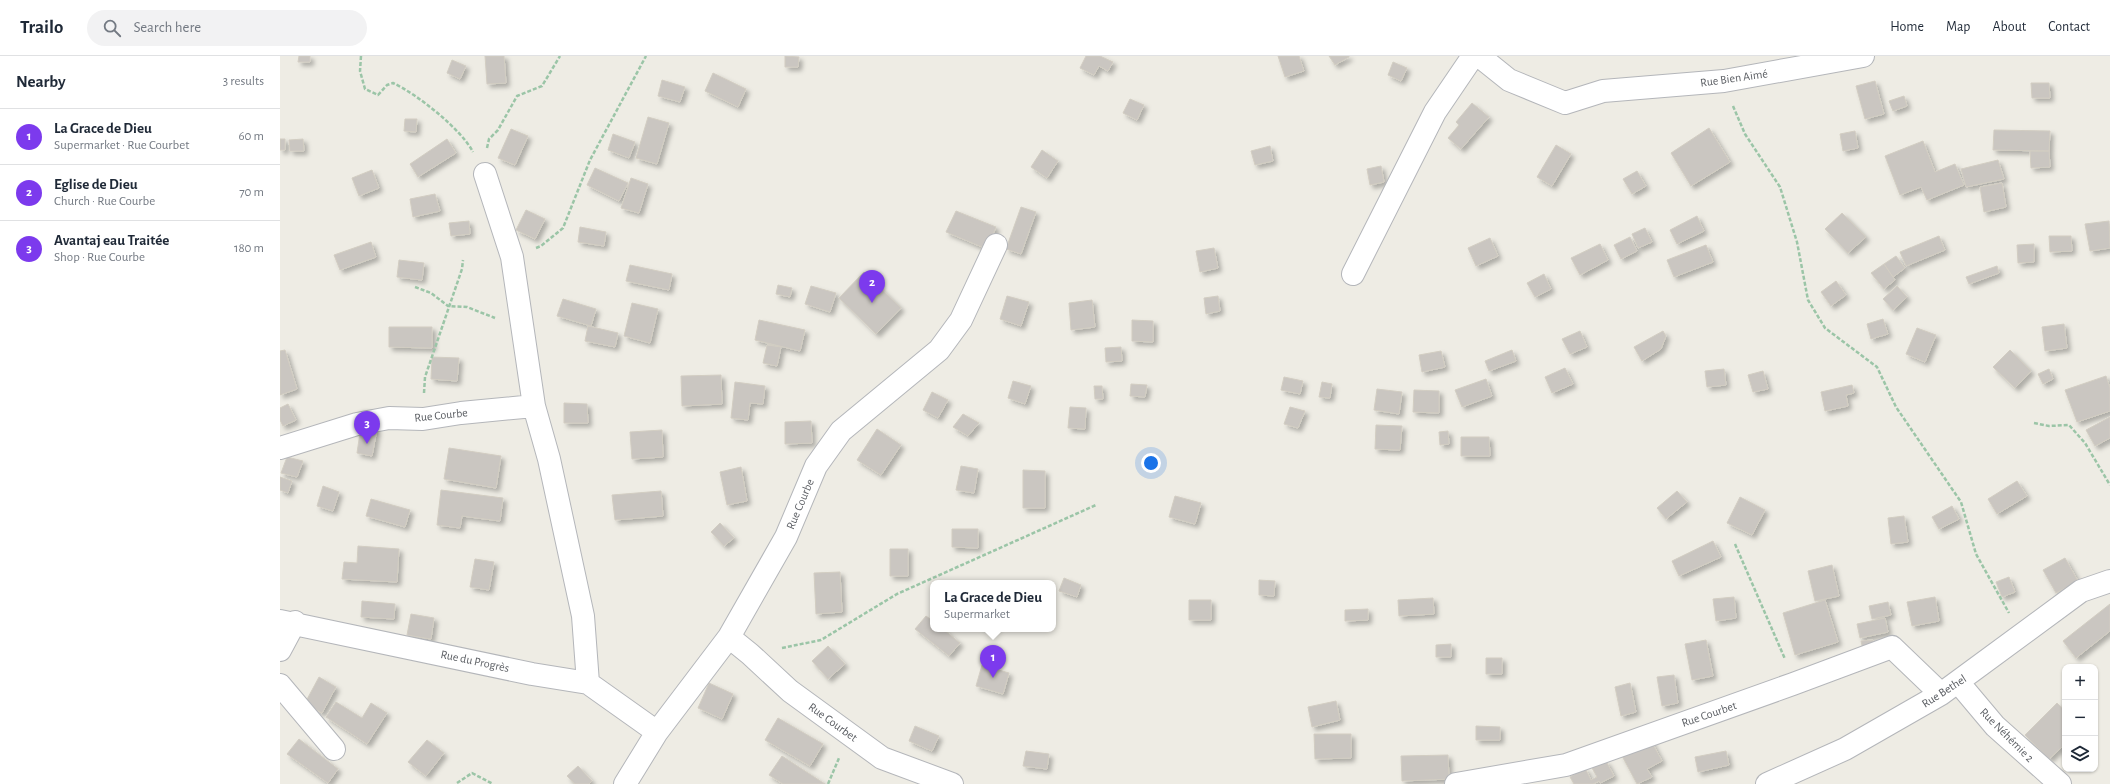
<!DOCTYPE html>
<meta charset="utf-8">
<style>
body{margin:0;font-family:"Alegreya Sans",sans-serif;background:#f2f2f3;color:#1f2937}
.controls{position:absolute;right:12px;bottom:12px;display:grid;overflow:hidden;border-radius:8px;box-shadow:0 1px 3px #0004}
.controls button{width:36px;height:36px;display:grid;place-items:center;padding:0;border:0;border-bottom:1px solid #e0e1e3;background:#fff;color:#1f2937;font:20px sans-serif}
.you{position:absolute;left:871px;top:407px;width:14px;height:14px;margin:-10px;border:3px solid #fff;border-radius:50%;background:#1a73e8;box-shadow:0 0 0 6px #1a73e833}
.badge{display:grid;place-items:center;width:26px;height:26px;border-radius:50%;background:#7c3aed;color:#fff;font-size:13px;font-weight:700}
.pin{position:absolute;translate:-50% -33px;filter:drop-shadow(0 1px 2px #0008)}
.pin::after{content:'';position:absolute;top:21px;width:14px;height:12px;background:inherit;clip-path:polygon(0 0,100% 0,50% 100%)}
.popup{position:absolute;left:650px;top:524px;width:126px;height:52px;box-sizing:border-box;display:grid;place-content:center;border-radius:8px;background:#fff;filter:drop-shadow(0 1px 3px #0005);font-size:13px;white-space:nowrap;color:#747a83}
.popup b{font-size:15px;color:#1f2937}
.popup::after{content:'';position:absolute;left:50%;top:100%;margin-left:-8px;border:8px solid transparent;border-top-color:#fff}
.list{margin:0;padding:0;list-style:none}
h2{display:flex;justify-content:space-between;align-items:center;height:52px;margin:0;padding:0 16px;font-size:17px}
h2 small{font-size:13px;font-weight:400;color:#747a83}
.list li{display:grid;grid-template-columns:26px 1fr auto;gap:12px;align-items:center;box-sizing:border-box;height:56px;padding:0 16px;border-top:1px solid #e0e1e3}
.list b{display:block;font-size:15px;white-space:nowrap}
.list p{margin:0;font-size:13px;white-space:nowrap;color:#747a83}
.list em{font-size:13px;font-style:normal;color:#747a83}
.icon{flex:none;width:22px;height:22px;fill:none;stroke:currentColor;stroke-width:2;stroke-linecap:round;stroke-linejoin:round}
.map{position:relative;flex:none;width:1830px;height:728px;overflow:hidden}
header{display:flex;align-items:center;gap:24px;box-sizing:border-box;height:56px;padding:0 20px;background:#fff;border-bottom:1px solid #e0e1e3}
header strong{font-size:19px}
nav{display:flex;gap:22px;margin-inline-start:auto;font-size:14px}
.search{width:280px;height:36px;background:#f2f2f3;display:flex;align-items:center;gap:10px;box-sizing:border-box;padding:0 14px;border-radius:22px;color:#747a83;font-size:15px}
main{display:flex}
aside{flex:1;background:#fff}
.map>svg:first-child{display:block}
.building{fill:#cac6c1;stroke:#d2cdc2;filter:url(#shadow)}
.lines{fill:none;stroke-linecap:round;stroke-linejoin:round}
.street-casing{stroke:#b4b6ba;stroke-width:24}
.path{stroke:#9bc5a7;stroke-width:2.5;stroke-dasharray:4 2;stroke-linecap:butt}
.street{stroke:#fff;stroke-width:22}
.labels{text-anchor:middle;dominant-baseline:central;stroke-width:3;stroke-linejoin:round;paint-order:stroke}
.street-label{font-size:12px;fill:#5c5f64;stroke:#fff}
</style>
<header>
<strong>Trailo</strong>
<div class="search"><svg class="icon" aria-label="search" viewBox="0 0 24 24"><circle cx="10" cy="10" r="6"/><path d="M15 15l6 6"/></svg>Search here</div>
<nav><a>Home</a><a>Map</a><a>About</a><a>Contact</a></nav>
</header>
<main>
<aside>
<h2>Nearby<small>3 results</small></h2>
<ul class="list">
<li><span class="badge">1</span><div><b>La Grace de Dieu</b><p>Supermarket · Rue Courbet</p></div><em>60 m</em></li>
<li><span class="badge">2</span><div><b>Eglise de Dieu</b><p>Church · Rue Courbe</p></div><em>70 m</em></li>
<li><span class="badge">3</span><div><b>Avantaj eau Traitée</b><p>Shop · Rue Courbe</p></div><em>180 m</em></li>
</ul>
</aside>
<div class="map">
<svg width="1830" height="728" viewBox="0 0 1830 728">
<defs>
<filter id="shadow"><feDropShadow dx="3.5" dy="3.5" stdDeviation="2" flood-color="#0004"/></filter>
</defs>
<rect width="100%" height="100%" fill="#eeece4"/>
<path class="building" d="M19,0H30V6H18Z
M205,0H224L226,27L207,28Z
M505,0L519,1L518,11H505Z
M806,0H820L833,6L828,15L819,10L814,19L800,12Z
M998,0H1019L1024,15L1005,21Z
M1049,0H1069V1L1055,9Z
M172,4L186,10L180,23L167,17Z
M1113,6L1127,12L1121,25L1108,19Z
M433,17L466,33L458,51L425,35Z
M382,24L405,31L400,46L378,40Z
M1595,25L1604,58L1585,63L1576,30Z
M1751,27H1769L1770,42H1752Z
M1624,40L1627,50L1613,55L1609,45Z
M850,43L864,49L857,64L843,57Z
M1192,47L1209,61L1181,93L1168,82L1179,69L1176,66Z
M368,61L389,67L377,108L356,102Z
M125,63H137L136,76L124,75Z
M1429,72L1450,106L1411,130L1391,97Z
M231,73L248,80L235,109L218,102Z
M1714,74L1770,75L1769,95L1713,94Z
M1575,75L1578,92L1563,95L1560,78Z
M333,78L355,86L349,102L328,94Z
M0,83H5V94H0Z
M23,83L24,95H10L9,84Z
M167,83L176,97L138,121L130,108Z
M1643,85L1655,116L1675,108L1684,129L1647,144L1641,131L1620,139L1605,100Z
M1276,89L1291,98L1272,130L1257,121Z
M990,90L993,105L975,109L971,95Z
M762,94L778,105L767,122L751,111Z
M1750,95H1769L1770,111L1751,112Z
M1718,104L1724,123L1686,131L1681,113Z
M1101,110L1104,126L1090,129L1087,113Z
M315,112L348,127L339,145L307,129Z
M92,114L99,132L79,140L72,122Z
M1357,115L1366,130L1352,138L1343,123Z
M351,122L368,128L359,157L341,152Z
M1722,127L1726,151L1704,156L1700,131Z
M155,138L160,155L133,161L130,143Z
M741,151L756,156L741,198L726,193Z
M246,154L265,163L255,183L236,174Z
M676,155L716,171L707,193L666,176Z
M1562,157L1586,181L1568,197L1545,173Z
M1417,160L1424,175L1397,188L1390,174Z
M189,165L190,178L171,180L169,167Z
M1829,165L1830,192L1810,195L1805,168Z
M300,171L326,176L324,190L298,186Z
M1365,172L1372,186L1358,192L1352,178Z
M1659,180L1665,194L1626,210L1620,196Z
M1769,180H1791L1792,195L1770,196Z
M1350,181L1357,195L1341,203L1334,189Z
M1210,182L1218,200L1196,210L1188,192Z
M91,186L96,201L60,214L54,199Z
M1320,188L1328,204L1300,219L1291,202Z
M1754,188V206L1738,207L1737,189Z
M1426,189L1433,206L1394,221L1387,204Z
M934,192L938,212L920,216L916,195Z
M1616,200L1625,212L1613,221L1604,208Z
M119,204L144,207L142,224L117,221Z
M1604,208L1615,224L1604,233L1591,217Z
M350,209L392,218L389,234L346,225Z
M1717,210L1719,217L1689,228L1686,221Z
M584,216L621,252L596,278L559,242Z
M1264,218L1271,233L1255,241L1247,227Z
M1556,225L1566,239L1551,250L1541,236Z
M498,229L512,232L510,241L496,238Z
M531,230L556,237L550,256L525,248Z
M1617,230L1627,241L1613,254L1603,243Z
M727,240L749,246L741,270L720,263Z
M938,240L940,255L926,258L924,242Z
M283,243L316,253L311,270L277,260Z
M812,244L815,271L791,274L789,247Z
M352,247L378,253L370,287L344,280Z
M1603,263L1608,278L1591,283L1587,268Z
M479,264L525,274L520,295L475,284Z
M852,264L873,265V286L852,285Z
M1784,268L1787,292L1765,295L1762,271Z
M308,270L338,277L335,291L305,285Z
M109,271H152V292L109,291Z
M1637,272L1656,279L1645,306L1626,298Z
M1300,275L1307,291L1290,298L1282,283Z
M1383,275L1386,280L1381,293L1362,305L1354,291Z
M487,289L501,291L497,310L483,307Z
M841,291L842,305L826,306L825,292Z
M5,294L17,333L0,339V295Z
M1232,294L1236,305L1209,315L1205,305Z
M1730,294L1751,315L1735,332L1713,311Z
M1161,295L1165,311L1142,316L1139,299Z
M152,301L179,302L177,325L151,323Z
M1285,312L1293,328L1272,337L1265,321Z
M1444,313L1446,329L1427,331L1425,315Z
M1769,313L1773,323L1763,328L1758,318Z
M1483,315L1488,333L1473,336L1468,319Z
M441,319L442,348L402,350L401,320Z
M1826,320L1830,332V355L1797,366L1785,334Z
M1004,321L1023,325L1020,338L1001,334Z
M1206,323L1212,340L1182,351L1175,334Z
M733,325L751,330L745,348L728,342Z
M455,326L485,330L483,348L470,347L468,364L451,362Z
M1042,326L1052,328L1050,342L1039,341Z
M851,328L867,329L865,341L850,340Z
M1572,329L1574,337L1566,339L1568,350L1545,355L1541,336Z
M814,330H822L823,343H815Z
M1097,333L1122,336L1119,358L1094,354Z
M1134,334L1159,335V357L1133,356Z
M652,336L668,344L658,362L643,354Z
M284,347L307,348L308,367H284Z
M8,348L16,364L3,370L0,364V352Z
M790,351L806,352L805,373L788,372Z
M1010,351L1025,355L1018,372L1004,368Z
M683,358L699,367L688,380L673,371Z
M1830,361V382L1815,390L1806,374Z
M531,365L532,387L505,388V366Z
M1096,369L1122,370L1120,394L1095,393Z
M81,370L97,373L92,400L77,397Z
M597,373L621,389L601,419L577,404Z
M382,374L383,401L352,403L350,376Z
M1168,375L1169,388L1160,389L1159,376Z
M1181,381H1209L1210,400H1181Z
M169,392L221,400L216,432L164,423Z
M7,401L23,405L17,421L1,417Z
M681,410L698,413L694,437L676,434Z
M461,411L467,445L447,449L440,416Z
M743,414L765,415V452H743Z
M0,421L12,425L8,437L0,434Z
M1737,425L1747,440L1717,458L1708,443Z
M43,430L59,436L53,455L37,450Z
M161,434L223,442L220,465L182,460L180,472L157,469Z
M381,435L383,460L335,464L332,439Z
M1397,435L1407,446L1386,463L1377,452Z
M895,440L921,447L915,468L889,461Z
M1460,441L1485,454L1472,479L1447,467Z
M91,443L130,454L125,471L86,460Z
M1672,450L1679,463L1659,473L1652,461Z
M1624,460L1628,486L1611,488L1608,462Z
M440,467L454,482L444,490L431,476Z
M672,473H698V492L672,491Z
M1433,485L1441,501L1399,520L1392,505Z
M78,490L119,493L117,526L62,523L64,506L77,507Z
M610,493H628V520H610Z
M1785,502L1798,525L1776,537L1763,514Z
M195,503L214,506L209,534L190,531Z
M1552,509L1559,540L1535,545L1528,515Z
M560,516L562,556L536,558L534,517Z
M1729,521L1735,536L1722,541L1716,526Z
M784,522L801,529L797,541L779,535Z
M979,524L995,525L994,540L979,539Z
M1454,541L1456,562L1436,565L1433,543Z
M1655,541L1659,565L1632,570L1627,546Z
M1153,542L1154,558L1119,560L1118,544Z
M909,544H931V564H909Z
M1545,544L1558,586L1515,599L1503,557Z
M82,545L115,548L114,563L81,561Z
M1608,546L1611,559L1592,563L1589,550Z
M1830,548V575L1796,602L1783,585Z
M1088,553V564L1065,565V554Z
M131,558L154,562L151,583L127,579Z
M646,560L653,565V573H663L680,587L669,600L635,573Z
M1605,562L1608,576L1580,582L1577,568Z
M1426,584L1433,620L1412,624L1405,588Z
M1593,584L1594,593L1583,594L1581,585Z
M1171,588V601H1156V589Z
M548,590L565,608L548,623L532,605Z
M1206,602H1222V618H1206Z
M702,609L729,617L723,638L696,630Z
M1394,619L1398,647L1382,650L1377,621Z
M39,621L56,631L42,657L25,647Z
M429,627L453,638L442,663L418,652Z
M1350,627L1356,656L1341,660L1335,631Z
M1056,645L1060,664L1032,671L1028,651Z
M56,646L82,662L91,647L107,657L87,688L46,661Z
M1777,647L1785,655V688L1769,703L1745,679Z
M498,662L543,688L530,710L485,684Z
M635,670L659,680L652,695L629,685Z
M1196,670L1220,671V684H1196Z
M1034,678H1071V702L1035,703Z
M19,683L58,713L48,727L7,698Z
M1370,683L1382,705L1367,713L1372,721L1357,728L1341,698Z
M147,684L164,697L146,720L128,706Z
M746,695L769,698L767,713L743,710Z
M1446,695L1449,709L1418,716L1415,701Z
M1168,699L1169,723L1122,725L1121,700Z
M502,700L545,728H503L489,719Z
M1326,705L1334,720L1320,727L1319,725L1313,728H1294L1290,721L1305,712L1311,724L1317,721L1312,712Z
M298,710L312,725L309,728H295L287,720Z"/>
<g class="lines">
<g class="street-casing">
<path id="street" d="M1199,0L1229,24L1285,47L1323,35L1444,25L1583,0
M205,118L232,201L254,350L269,403L303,560L308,627
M1073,218L1155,56L1193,0
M0,392L77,368L109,362L143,363L181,357L254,350
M0,565L252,618L308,627L377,676
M449,581L470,598L510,635L602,702L672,728
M0,594L15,566
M1678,626L1715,670L1780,728
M0,629L54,693
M345,728L377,676L449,581L506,481L536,410L561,375L659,294L681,264L716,189
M1176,728L1286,709L1513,628L1612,591L1661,638
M1487,728L1565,693L1661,638L1801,535L1830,525"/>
</g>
<path class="path" d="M81,0L80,15L85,33L98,39L107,29L113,27C137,38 181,73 193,96
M1453,50L1465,78L1500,131L1517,186L1528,244L1545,272L1597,311L1616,351L1681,446L1696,498L1729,557
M207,92L209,83L218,74L237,40L262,30L280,0
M256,192L261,190L283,172L310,104L366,0
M135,231L151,237L168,250L187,251L215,262
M144,337L145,321L182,213L183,204
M1754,367L1769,370L1789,369L1805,387L1830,429
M1455,488L1505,603
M502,592L541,584L617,538L816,449
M177,727L192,717L213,728
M548,728L559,702"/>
<use href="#street" class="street"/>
</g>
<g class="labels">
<g class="street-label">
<text transform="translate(1454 22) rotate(-8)">Rue Bien Aimé</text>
<text transform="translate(161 359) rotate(-6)">Rue Courbe</text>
<text transform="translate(520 448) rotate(-67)">Rue Courbe</text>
<text transform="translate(195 605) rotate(12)">Rue du Progrès</text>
<text transform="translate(1664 635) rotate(-33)">Rue Bethel</text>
<text transform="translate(1429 658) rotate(-19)">Rue Courbet</text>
<text transform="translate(553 666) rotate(36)">Rue Courbet</text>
<text transform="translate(1727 679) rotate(45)">Rue Néhémie 2</text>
</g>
</g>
</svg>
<div class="controls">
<button>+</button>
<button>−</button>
<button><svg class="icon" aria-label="layers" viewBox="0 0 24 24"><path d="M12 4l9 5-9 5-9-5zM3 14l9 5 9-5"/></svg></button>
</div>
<div class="you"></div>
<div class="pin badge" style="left:713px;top:622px">1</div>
<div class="popup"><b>La Grace de Dieu</b>Supermarket</div>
<div class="pin badge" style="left:592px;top:247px">2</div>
<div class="pin badge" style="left:87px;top:388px">3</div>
</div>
</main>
